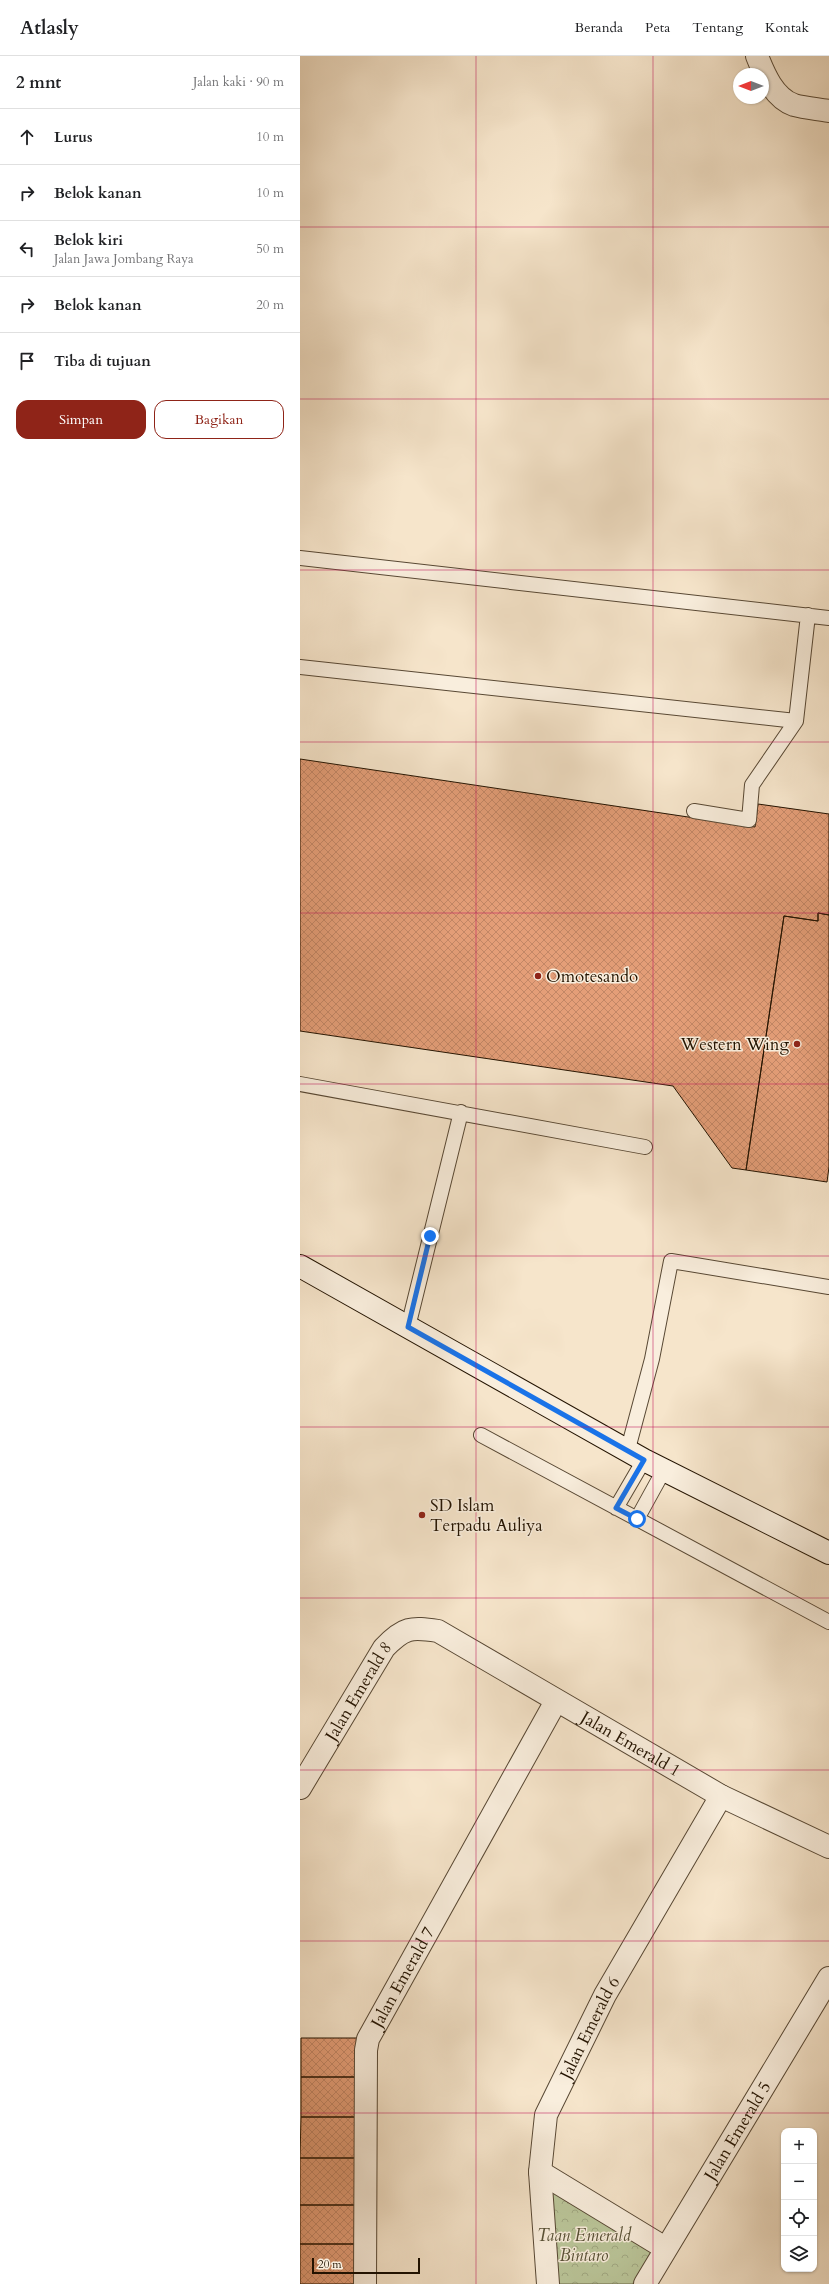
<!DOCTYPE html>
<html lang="id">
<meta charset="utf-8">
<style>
body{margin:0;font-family:Cardo,serif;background:#f2f2f2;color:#202124}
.controls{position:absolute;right:12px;bottom:12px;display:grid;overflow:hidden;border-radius:8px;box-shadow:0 1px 3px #0004}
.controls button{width:36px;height:36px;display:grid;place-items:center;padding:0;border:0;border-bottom:1px solid #e0e0e0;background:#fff;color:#202124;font:20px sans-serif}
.compass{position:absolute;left:433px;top:12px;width:36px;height:36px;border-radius:50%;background:#fff;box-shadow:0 1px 3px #0004;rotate:270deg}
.scale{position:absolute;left:12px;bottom:10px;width:108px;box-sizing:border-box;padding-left:4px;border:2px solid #231301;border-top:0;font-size:11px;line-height:14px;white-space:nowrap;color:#231301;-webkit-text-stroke:3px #f9eedd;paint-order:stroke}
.stop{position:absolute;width:12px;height:12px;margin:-9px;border:3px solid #1a73e8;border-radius:50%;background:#fff}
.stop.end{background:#1a73e8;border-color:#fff;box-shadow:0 1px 4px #0008}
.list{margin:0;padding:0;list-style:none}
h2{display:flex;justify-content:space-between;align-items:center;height:52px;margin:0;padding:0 16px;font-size:17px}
h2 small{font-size:13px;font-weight:400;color:#757577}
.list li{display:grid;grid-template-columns:26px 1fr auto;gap:12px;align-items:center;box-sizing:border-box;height:56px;padding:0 16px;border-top:1px solid #e0e0e0}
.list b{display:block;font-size:15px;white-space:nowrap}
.list p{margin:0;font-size:13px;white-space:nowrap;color:#757577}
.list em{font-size:13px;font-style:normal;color:#757577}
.actions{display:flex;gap:8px;padding:12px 16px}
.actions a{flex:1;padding:9px 0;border:1px solid #8f2418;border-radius:12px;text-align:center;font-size:14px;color:#8f2418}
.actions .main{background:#8f2418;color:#fff}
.icon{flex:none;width:22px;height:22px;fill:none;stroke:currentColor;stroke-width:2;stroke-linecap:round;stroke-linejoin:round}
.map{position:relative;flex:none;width:529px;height:2228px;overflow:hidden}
header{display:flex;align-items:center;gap:24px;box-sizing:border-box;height:56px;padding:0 20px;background:#fff;border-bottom:1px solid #e0e0e0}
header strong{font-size:19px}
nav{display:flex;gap:22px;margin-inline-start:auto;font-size:14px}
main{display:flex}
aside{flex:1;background:#fff}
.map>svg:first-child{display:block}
.park{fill:url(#park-crowns);stroke:#6e6c4d}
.building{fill:url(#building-cross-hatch);stroke:#231301}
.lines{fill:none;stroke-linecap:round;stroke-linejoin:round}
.lane-casing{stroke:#584834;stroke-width:16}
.street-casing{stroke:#584834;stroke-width:24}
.secondary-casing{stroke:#231301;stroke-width:24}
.lane{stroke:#f9eedd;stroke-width:14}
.street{stroke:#f9eedd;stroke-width:22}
.secondary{stroke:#f9eedd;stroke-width:22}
.route{stroke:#1a73e8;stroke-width:5}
.grid{fill:none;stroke:#c2185b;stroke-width:1;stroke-opacity:0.55}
.poi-dot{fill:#8f2418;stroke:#f9eedd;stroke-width:1.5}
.labels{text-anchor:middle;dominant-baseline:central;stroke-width:3;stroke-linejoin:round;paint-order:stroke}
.poi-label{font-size:17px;fill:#231301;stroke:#f9eedd;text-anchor:start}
.street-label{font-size:17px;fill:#231301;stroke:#f9eedd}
.park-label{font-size:17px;font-style:italic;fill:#585136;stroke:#f9eedd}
</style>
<header>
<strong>Atlasly</strong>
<nav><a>Beranda</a><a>Peta</a><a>Tentang</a><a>Kontak</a></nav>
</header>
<main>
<aside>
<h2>2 mnt<small>Jalan kaki · 90 m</small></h2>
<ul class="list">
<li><svg class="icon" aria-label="ahead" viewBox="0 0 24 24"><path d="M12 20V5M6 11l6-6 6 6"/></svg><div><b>Lurus</b></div><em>10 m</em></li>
<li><svg class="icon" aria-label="right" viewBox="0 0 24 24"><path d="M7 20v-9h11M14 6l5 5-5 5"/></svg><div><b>Belok kanan</b></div><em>10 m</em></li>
<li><svg class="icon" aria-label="left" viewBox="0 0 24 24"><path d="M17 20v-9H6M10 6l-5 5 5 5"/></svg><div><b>Belok kiri</b><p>Jalan Jawa Jombang Raya</p></div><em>50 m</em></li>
<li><svg class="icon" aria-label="right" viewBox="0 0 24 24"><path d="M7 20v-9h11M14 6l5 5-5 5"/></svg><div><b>Belok kanan</b></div><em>20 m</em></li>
<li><svg class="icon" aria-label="arrive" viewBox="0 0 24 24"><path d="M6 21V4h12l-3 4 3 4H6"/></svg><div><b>Tiba di tujuan</b></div></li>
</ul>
<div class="actions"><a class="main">Simpan</a><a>Bagikan</a></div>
</aside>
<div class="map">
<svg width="529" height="2228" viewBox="0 0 529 2228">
<defs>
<pattern id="park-crowns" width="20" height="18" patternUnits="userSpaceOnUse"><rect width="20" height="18" fill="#bac599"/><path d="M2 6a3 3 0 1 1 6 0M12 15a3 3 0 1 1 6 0" fill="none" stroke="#a0a882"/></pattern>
<pattern id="building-cross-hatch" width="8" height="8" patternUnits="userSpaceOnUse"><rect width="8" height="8" fill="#e49e78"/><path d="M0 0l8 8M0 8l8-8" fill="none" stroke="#c38766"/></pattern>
</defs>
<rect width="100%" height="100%" fill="#f6e5cb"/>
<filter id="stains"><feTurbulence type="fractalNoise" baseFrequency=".005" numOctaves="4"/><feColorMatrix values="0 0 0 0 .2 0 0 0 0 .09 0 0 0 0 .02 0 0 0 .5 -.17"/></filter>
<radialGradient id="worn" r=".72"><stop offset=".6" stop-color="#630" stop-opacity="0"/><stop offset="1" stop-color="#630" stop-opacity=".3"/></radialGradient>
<path class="park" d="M240,2116L365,2192L345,2228H248Z"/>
<path class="building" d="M0,703L455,771L458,748L529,758V859L518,857V865L484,860L446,1114L432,1112L373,1030L0,975Z
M518,857L529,859V1111L527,1126L446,1114L484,860L518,865Z
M1,1982H59V2021H1Z
M1,2021H59L58,2061H1Z
M1,2061H58V2102H0Z
M0,2102H58V2149H0Z
M0,2149H58V2188H0Z
M0,2188H58V2228H0Z"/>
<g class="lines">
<g class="lane-casing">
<path id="lane" d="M0,502L529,562
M0,611L496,665
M394,755L449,764L452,729L496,665L508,559
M0,1028L345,1091
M108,1271L161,1056
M181,1379L529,1566
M328,1393L352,1303L371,1205L529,1231
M316,1452L344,1404
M337,1463L364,1414"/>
</g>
<g class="street-casing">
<g id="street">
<path d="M457,0C464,18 474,42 494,49C505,52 518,53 529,55"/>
<path id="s1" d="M0,1732L84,1592C104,1571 111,1571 138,1575L421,1740L529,1791"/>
<path d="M240,2116L365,2192"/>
<path id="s2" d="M65,2228L66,1994L68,1983L256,1645"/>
<path id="s3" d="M248,2228L240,2116L246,2059L305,1939L421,1740"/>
<path id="s4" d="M345,2228L529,1922"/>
</g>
</g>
<g class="secondary-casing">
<path id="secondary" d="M0,1210L344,1404L529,1497"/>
</g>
<use href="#lane" class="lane"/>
<use href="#street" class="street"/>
<use href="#secondary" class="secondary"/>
</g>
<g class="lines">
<path class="route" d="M130,1180L108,1271L344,1404L316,1452L337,1463"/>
</g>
<path class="grid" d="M176,0V2228M353,0V2228M0,171H529M0,343H529M0,514H529M0,686H529M0,857H529M0,1028H529M0,1200H529M0,1371H529M0,1542H529M0,1714H529M0,1885H529M0,2057H529"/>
<g class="poi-dot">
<circle cx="238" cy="920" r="4"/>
<circle cx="497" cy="988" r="4"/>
<circle cx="122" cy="1459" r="4"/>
</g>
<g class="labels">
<g class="poi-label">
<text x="246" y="920">Omotesando</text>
<text x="489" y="988" text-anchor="end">Western Wing</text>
<text x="130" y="1449">SD Islam<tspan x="130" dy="20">Terpadu Auliya</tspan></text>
</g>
<g class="street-label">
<text stroke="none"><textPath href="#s1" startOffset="113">Jalan Emerald 8</textPath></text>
<text stroke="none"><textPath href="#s1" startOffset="447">Jalan Emerald 1</textPath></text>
<text stroke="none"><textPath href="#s2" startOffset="316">Jalan Emerald 7</textPath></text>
<text stroke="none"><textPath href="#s3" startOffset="267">Jalan Emerald 6</textPath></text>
<text stroke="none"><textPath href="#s4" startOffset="179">Jalan Emerald 5</textPath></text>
</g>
<g class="park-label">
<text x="284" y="2179">Taan Emerald<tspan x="284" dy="20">Bintaro</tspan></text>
</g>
</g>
<rect width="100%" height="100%" filter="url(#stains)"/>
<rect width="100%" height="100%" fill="url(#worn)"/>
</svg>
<div class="controls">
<button>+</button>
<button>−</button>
<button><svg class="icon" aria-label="locate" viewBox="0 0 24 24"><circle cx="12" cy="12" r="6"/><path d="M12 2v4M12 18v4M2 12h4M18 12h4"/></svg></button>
<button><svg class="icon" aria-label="layers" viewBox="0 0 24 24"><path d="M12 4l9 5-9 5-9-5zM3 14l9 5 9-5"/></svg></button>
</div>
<svg class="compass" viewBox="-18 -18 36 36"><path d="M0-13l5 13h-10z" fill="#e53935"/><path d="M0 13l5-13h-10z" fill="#757577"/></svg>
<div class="scale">20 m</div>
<div class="stop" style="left:337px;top:1463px"></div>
<div class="stop end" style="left:130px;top:1180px"></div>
</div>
</main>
